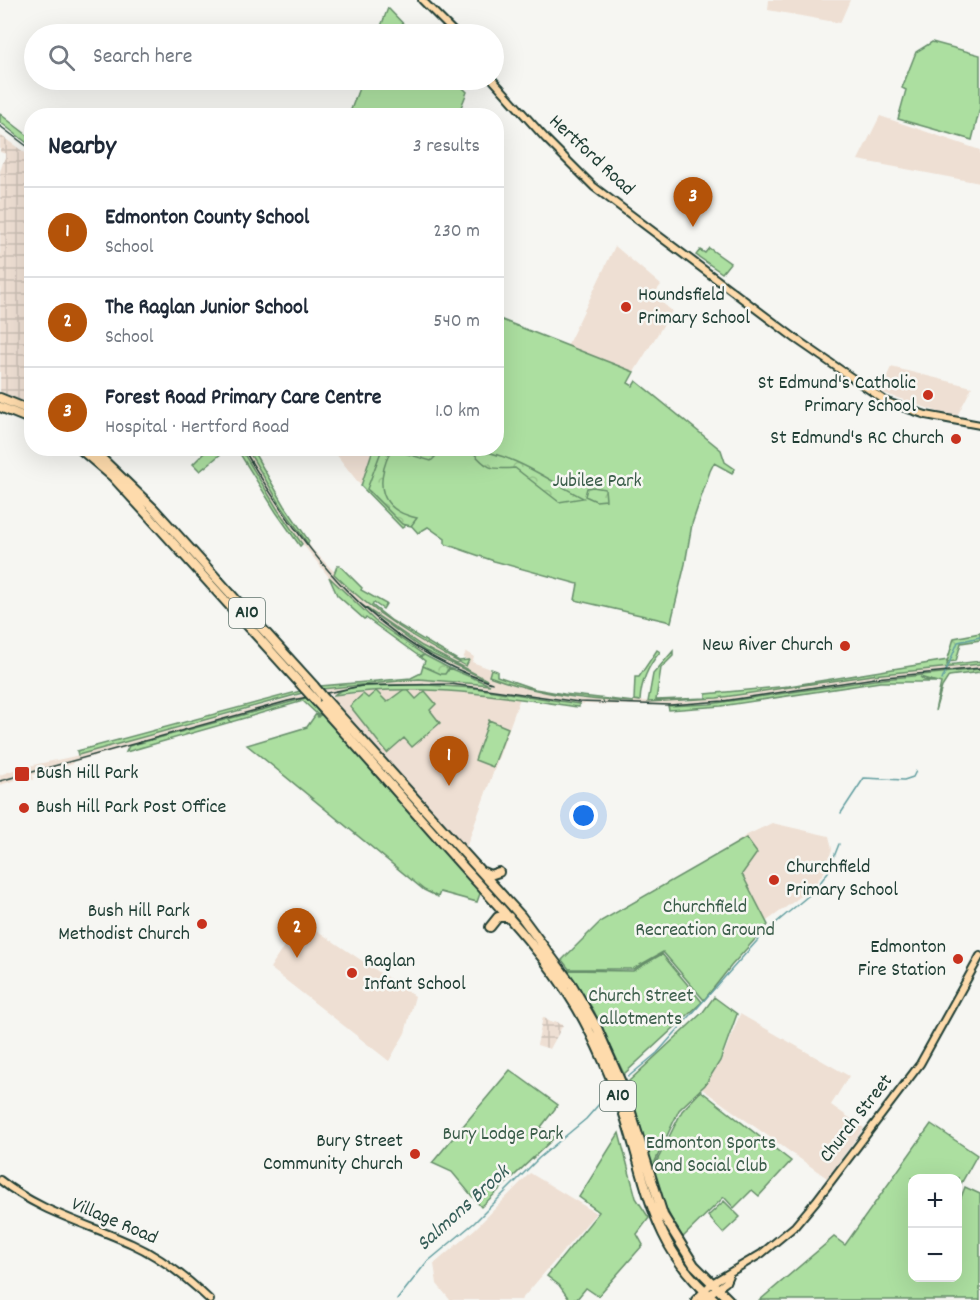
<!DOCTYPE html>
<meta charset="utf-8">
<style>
body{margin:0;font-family:Dekko,sans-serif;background:#f2f2f3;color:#1f2937}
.controls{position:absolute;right:18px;bottom:18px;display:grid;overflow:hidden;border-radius:12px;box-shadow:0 6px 24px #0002}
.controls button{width:54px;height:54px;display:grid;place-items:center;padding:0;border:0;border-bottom:2px solid #e0e1e3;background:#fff;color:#1f2937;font:30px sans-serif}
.you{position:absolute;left:584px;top:816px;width:21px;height:21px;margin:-15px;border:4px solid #fff;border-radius:50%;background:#1a73e8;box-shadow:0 0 0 9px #1a73e833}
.badge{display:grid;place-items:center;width:39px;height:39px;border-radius:50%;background:#b45309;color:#fff;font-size:20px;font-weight:700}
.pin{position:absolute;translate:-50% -50px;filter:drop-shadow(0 2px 3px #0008)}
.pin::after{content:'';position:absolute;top:32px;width:21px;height:18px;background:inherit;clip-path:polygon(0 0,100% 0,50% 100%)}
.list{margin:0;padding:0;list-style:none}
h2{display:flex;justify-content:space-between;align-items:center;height:78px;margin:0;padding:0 24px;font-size:26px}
h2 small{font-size:20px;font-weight:400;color:#747a83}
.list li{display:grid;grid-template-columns:39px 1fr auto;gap:18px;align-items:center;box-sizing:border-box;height:90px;padding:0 24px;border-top:2px solid #e0e1e3}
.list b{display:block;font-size:22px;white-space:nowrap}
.list p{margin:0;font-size:20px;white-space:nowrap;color:#747a83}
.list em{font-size:20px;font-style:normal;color:#747a83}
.icon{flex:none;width:33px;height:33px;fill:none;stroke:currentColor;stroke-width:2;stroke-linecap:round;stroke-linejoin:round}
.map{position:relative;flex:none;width:980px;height:1300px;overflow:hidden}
.search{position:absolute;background:#fff;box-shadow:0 6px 24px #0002;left:24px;top:24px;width:480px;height:66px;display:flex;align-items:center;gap:15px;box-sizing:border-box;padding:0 21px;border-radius:33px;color:#747a83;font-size:22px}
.panel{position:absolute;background:#fff;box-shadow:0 6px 24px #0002;left:24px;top:108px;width:480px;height:348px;border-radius:24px}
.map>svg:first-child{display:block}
.built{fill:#eedfd3}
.industrial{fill:url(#industrial-grid)}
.green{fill:#acdfa0;stroke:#668e6a;stroke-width:1.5}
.forest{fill:url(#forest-crowns);stroke:#668e6a;stroke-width:1.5}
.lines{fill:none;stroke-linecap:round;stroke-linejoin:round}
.stream{stroke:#629ea0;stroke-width:1.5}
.major-casing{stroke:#1f3d34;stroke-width:10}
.highway-casing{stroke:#1f3d34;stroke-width:12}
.major{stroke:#fedbac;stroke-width:6}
.highway{stroke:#fedbac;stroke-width:8}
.rail{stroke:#1f3d34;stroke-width:1.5}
.highway-bridge-casing{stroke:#1f3d34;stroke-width:12;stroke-linecap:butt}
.highway-bridge{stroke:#fedbac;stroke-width:8}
.poi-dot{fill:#c8321e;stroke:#f6f6f2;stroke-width:2}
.labels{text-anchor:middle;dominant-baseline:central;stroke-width:5;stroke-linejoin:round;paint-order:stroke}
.shield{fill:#f6f6f2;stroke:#60746d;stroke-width:1.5}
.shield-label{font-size:18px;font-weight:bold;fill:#1f3d34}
.street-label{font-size:20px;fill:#1f3d34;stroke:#f6f6f2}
.poi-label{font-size:20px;fill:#1f3d34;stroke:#f6f6f2;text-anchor:end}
.park-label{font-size:20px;fill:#3b5d4a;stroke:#f6f6f2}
.water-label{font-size:21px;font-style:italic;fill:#355d58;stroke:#f6f6f2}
</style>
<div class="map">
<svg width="980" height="1300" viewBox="0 0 980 1300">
<defs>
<pattern id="industrial-grid" width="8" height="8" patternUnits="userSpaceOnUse" patternTransform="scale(1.5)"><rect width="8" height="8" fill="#eedfd3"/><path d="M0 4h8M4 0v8" fill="none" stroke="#ccc0b6"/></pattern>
<pattern id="forest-crowns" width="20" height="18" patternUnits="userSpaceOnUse" patternTransform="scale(1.5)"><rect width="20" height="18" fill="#acdfa0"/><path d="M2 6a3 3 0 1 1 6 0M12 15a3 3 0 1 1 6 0" fill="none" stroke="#94c08a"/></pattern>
</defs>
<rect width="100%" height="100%" fill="#f6f6f2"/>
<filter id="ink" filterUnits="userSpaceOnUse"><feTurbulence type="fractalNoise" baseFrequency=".0167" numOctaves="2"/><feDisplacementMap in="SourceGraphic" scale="12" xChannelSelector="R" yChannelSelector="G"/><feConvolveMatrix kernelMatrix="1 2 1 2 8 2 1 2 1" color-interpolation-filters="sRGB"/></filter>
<g filter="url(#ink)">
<path class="built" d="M769,0H850L840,23L768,10Z
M880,116L980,150V183L858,160Z
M615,246L661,285L653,295L672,311L634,372L567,346Z
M891,367L972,387L956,418L880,392Z
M241,449H247L282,507L313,550L363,601L439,651L466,666L468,660L463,658L466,652L474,657L472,662L491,669L489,676L533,690L575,698L622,701H686L899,671L980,664V669L874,680L741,700L680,706L584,704L442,686L370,687L298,700L73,762V764L33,775L34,780L22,778L0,785V775L19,768L71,757L327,688L419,679L489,685L416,650L386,630L351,599L329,577L288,526Z
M332,449H373L361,486Z
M405,688L474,691L520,698L466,848L329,696Z
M772,823L829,836L832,849L825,871L811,889L760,926L715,857L747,835Z
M301,920L415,996L405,1033L389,1061L270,968Z
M740,1014L849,1076L831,1105L864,1128L827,1178L702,1089L721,1061Z
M530,1173L596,1213L521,1300H450L437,1284L434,1264L476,1228Z"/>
<path class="industrial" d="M0,135L31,157V404L0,392V171L6,154L0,152Z
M543,1017L552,1023L555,1021L563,1025L550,1049L537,1045Z"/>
<path class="green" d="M388,8L413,34H378Z
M932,42L980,55V108L972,140L898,119L906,90L902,88L916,52Z
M362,80H455L467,92L458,115H349Z
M0,114L31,138V146L0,122Z
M709,248L730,263L722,273L696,255L700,250L705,253Z
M497,318L634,372L628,383L633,386L636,381L721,450L725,462L735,469L732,473L714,463L710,471L692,524L685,564L671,622L575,600L578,584L494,561L445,544V539L428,527L418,533L409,523L402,528L361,486L373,449L496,448Z
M209,448L227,449L200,471L193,464Z
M237,449H241L278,510L302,544L300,546L276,512Z
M247,449H252L285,506L309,541L308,544L282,507Z
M337,566H340L362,588L361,590L386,604L383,609L374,603L372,605L392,621L459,661L469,660L466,666C418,641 373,613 334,574Z
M329,577L375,621L424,655L420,657L366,618L364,619L337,595Z
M362,605L422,646L487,680L425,651Z
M657,650L660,652C647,667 641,682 640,701L634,700L635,677H639Z
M673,651V656L661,668L656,700L706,698V694L789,686L948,660L947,665L980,661V664L872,675L717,698L648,702L653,674Z
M423,666L448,671L449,668L490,685L419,679L322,689L321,686L411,678L421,673Z
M980,669V672L949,676L942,687L935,711L941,683L920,677L924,680L937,682H880L721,706L669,710L668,706L710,704L874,680Z
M406,688L416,699L425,691L436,704L430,710L440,723L412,747L404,738L387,753L350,706L363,694L368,698L376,691L387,702Z
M300,691L302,693L78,755L77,751Z
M306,698L320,713L318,715L303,701L231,722L228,719Z
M316,714L318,717L321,714L481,891L477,902L440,892L438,897L424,890L247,745L307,727Z
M489,720L508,728L493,767L475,760Z
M746,838L757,853L742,874L768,925L731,966L704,1000L663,952L633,969H569L562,960L601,921Z
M662,954L702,1002L624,1074L594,1011L568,970L633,971Z
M714,997L737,1014L720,1061L705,1085L679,1110L652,1168L628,1082L703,1012Z
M510,1070L558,1105L541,1127L554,1138L481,1207L452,1172L432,1163Z
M701,1091L791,1161L759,1196L752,1190L734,1208L724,1197L681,1239L660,1195L653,1169L682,1111Z
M931,1124L977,1155L958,1189V1178H912V1278H958V1205L965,1187L980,1194V1300H760L834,1237L845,1245Z
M619,1133L636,1198L649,1218L637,1234L643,1245L598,1296L586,1288L577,1299H569L559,1285L547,1276L599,1212L579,1197Z
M724,1201L740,1217L723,1233L708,1216Z"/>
<path class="forest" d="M382,449H413L435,457L431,461L401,452H390C375,484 379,510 417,518L411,526L402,524L367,489Z
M471,450C511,452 548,480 583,498L559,502L515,468C490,470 487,469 471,450Z
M593,487L605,489L606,500L596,501L585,496L587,488Z
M980,633V640L961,643L956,661L947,662L954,638Z
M424,655L449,668L445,674H441L423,666L425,661L420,657Z
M491,669L497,671V676L535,689L564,694L634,702C584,700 536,694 489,676Z
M428,685L474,688L579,704V707C492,695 422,682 334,695C348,682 407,685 428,685Z
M228,719L231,722L126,752L129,746Z"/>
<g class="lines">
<path class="stream" d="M942,680L958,642L980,637
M841,813L864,778L904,780L913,777L916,771
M628,1077L657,1053L765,932L814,891L828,872L839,844
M397,1300L426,1263L474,1223L539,1158L586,1119L608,1094"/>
<g class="major-casing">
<path id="major" d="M422,0L456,34
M493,80L546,139L594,187L796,339L887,402L926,415L980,425
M0,1180C40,1212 86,1223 132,1244C161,1257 187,1278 210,1300
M695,1300L712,1283L761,1254L795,1226L816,1201L920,1064L980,956
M702,1300L726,1282L729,1275"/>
</g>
<g class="highway-casing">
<path id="highway" d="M0,398L32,411
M0,407L32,420
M79,448L113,477L147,514L305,689
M91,448L153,508L314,686
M324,698L521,916L572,985L597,1028L623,1087L663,1215L694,1265L729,1300
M315,700C366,756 415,813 466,870C506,914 546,956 577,1008C597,1043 613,1081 626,1120C648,1189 654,1250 715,1300
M483,872L490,875L499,872
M490,927L498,917H509"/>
</g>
<use href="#major" class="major"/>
<use href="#highway" class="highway"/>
<path class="rail" d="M0,126L32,150
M243,448C303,551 375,645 492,683
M0,781L288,701L361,686L451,684L579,702L670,705L723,701L875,678L980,668"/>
<g class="highway-bridge-casing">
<path id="highway-bridge" d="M314,686L324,698
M305,689L315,700"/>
</g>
<use href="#highway-bridge" class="highway-bridge"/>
</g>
</g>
<g class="poi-dot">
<circle cx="626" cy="307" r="6"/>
<circle cx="928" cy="395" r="6"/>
<circle cx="956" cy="439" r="6"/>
<circle cx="845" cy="646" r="6"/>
<rect x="14" y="766" width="16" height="16" rx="3"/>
<circle cx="24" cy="808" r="6"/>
<circle cx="774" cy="880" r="6"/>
<circle cx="202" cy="924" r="6"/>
<circle cx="958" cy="959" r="6"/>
<circle cx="352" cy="973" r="6"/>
<circle cx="415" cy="1154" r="6"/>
</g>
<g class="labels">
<g class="shield">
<rect x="229" y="598" width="36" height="30" rx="4.5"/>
<rect x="600" y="1081" width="36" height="30" rx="4.5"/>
</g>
<g class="shield-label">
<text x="247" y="613">A10</text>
<text x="618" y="1096">A10</text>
</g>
<g class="street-label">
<text transform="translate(591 156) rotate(43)">Hertford Road</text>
<text transform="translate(857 1119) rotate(-52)">Church Street</text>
<text transform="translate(114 1222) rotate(23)">Village Road</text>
</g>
<g class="poi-label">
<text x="638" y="296" text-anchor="start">Houndsfield<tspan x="638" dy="23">Primary School</tspan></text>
<text x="916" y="384">St Edmund's Catholic<tspan x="916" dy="23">Primary School</tspan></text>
<text x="944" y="439">St Edmund's RC Church</text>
<text x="833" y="646">New River Church</text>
<text x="36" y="774" text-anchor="start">Bush Hill Park</text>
<text x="36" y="808" text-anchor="start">Bush Hill Park Post Office</text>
<text x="786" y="868" text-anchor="start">Churchfield<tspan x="786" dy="23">Primary School</tspan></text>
<text x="190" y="912">Bush Hill Park<tspan x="190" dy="23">Methodist Church</tspan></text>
<text x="946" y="948">Edmonton<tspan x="946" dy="23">Fire Station</tspan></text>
<text x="364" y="962" text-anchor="start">Raglan<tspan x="364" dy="23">Infant School</tspan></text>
<text x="403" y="1142">Bury Street<tspan x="403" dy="23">Community Church</tspan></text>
</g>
<g class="park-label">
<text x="597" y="482">Jubilee Park</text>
<text x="705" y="908">Churchfield<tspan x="705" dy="23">Recreation Ground</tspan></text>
<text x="641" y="997">Church Street<tspan x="641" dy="23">allotments</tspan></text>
<text x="503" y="1135">Bury Lodge Park</text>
<text x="711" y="1144">Edmonton Sports<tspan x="711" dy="23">and Social Club</tspan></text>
</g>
<g class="water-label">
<text transform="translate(464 1209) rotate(-42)">Salmons Brook</text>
</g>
</g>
</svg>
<div class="controls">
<button>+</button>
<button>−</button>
</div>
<div class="you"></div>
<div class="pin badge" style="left:449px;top:786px">1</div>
<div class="pin badge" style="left:297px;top:958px">2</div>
<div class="pin badge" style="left:693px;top:227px">3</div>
<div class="search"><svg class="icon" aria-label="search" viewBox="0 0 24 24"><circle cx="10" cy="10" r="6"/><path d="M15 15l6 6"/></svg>Search here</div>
<section class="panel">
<h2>Nearby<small>3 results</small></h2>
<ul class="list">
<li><span class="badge">1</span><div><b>Edmonton County School</b><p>School</p></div><em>230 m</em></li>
<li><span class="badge">2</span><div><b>The Raglan Junior School</b><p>School</p></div><em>540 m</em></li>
<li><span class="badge">3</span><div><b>Forest Road Primary Care Centre</b><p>Hospital · Hertford Road</p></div><em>1.0 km</em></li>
</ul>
</section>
</div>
